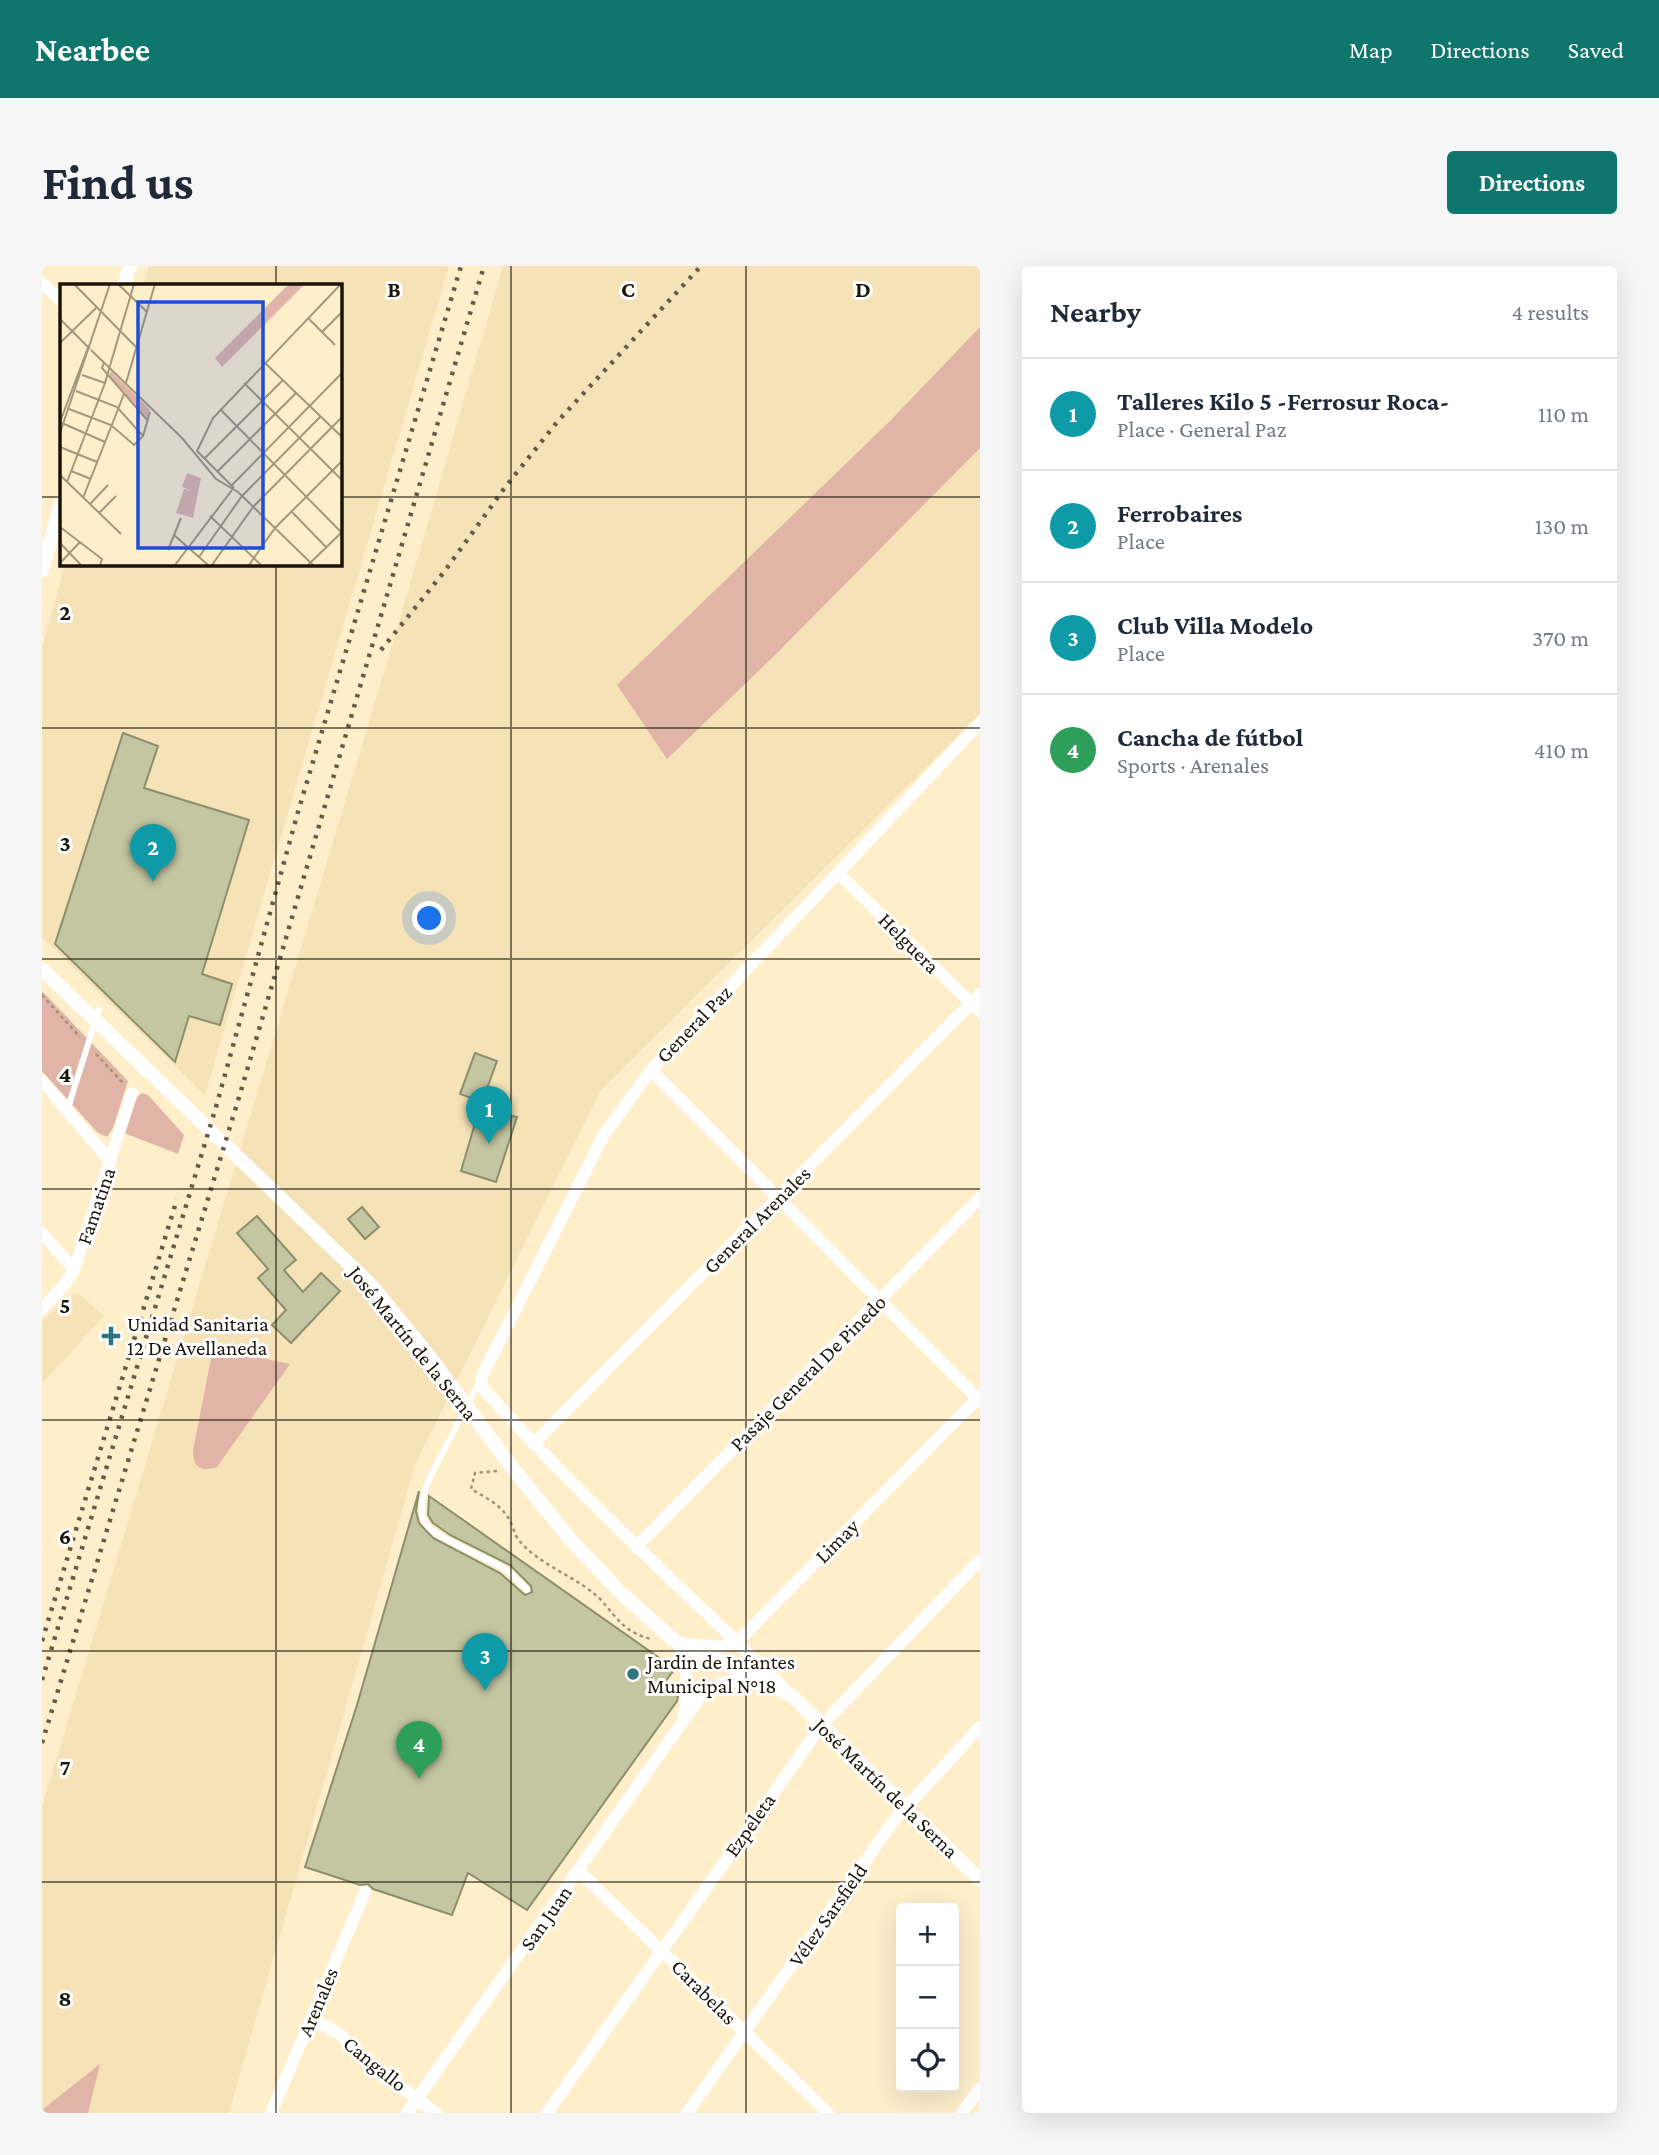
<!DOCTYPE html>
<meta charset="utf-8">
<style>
body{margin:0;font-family:"Crimson Pro",serif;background:#f6f6f7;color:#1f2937}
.controls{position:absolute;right:21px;bottom:21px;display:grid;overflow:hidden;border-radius:7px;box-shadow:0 7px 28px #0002}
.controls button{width:63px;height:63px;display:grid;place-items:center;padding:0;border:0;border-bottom:2px solid #e0e1e3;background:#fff;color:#1f2937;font:35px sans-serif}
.you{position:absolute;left:388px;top:653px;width:24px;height:24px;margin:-18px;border:5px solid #fff;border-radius:50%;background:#1a73e8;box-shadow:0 0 0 10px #1a73e833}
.badge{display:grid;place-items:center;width:46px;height:46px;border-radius:50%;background:#0f766e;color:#fff;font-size:23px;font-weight:700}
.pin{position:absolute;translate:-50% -58px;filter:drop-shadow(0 2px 4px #0008)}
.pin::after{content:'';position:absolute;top:37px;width:24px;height:21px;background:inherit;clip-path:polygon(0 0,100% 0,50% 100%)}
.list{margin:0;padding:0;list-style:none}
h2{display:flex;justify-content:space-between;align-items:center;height:91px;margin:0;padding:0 28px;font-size:30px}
h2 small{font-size:23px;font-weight:400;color:#747a83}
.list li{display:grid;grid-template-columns:46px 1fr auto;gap:21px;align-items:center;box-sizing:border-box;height:112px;padding:0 28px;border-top:2px solid #e0e1e3}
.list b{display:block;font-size:26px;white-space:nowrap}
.list p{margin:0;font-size:23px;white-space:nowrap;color:#747a83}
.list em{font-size:23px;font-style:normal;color:#747a83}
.icon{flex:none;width:38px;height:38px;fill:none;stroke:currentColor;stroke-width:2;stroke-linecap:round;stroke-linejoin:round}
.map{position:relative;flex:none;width:938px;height:1847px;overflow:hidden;border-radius:7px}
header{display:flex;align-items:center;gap:42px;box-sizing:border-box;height:98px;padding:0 35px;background:#0f766e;color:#fff}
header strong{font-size:33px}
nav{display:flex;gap:38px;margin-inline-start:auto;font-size:24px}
.intro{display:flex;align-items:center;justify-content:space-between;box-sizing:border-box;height:168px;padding:0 42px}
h1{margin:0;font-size:49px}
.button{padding:18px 32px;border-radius:7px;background:#0f766e;color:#fff;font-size:24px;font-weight:700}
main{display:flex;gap:42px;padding:0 42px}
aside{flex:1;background:#fff;border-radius:7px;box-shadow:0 7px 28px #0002}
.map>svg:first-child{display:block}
.built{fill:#f5e2b7}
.green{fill:#e0b5a7}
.building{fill:#c4c6a2;stroke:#8c8e6c;stroke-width:2}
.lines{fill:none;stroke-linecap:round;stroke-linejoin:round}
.path{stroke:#9f9479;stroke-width:2.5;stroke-dasharray:3.5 3.5;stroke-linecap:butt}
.service{stroke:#fff;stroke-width:6}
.minor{stroke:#fff;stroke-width:12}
.tertiary{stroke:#fff;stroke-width:14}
.rail{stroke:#645c47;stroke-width:4.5;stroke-dasharray:3.5 7;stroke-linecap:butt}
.grid{fill:none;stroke:#1a1508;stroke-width:2;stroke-opacity:0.55}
.poi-dot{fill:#2e767f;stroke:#fff;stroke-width:2.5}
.labels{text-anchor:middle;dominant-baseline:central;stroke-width:6;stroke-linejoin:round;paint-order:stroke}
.street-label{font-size:21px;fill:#1a1508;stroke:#fff}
.poi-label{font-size:21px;fill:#1a1508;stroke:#fff;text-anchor:start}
.inset-road{fill:none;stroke:#a3977c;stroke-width:2}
.view{fill:#1d4ed8;fill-opacity:0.15;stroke:#1d4ed8;stroke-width:3.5}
.inset-edge{fill:none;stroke:#1a1508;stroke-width:3.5}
.grid-label{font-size:23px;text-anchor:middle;font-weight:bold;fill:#1a1508;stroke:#fff;stroke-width:6;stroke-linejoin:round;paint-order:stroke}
</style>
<header>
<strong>Nearbee</strong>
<nav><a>Map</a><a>Directions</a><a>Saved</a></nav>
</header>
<div class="intro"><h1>Find us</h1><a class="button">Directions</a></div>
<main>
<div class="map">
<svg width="938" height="1847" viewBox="0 0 938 1847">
<rect width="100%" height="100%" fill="#feeeca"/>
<path class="built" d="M107,0H407L163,829L0,671V382L23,298H298V19H101Z
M461,0H938V448L559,824L374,1196L187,1847H0V1541L347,390Z
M35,1026L62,1050L0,1118V1055Z"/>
<path class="green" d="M938,61V182L732,390L625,493L575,419L848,155Z
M0,725L86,815L71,862L65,871L56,867L0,805Z
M100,827L106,829L142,869L136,888L82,867L93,833Z
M171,1082L248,1098L175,1201C160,1206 151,1202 151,1185Z
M58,1798L46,1847H0V1844Z"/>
<path class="building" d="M81,467L116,480L102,522L207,554L160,708L190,718L178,759L147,750L133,796L13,678Z
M433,787L455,795L440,836L418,828Z
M437,844L475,851L454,916L419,905Z
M320,941L337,961L323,973L306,953Z
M215,950L254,994L242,1004L261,1026L279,1007L298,1025L249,1077L230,1059L244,1044L216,1012L226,1003L195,967Z
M377,1225L374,1245L377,1257L391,1272L458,1307L483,1329L490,1326L489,1320L468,1299L408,1269L391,1257L386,1249L387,1230L633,1403L622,1417L627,1420L626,1423L636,1430L635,1435L485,1644L426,1607L410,1649L331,1623L326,1618L318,1619L263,1601L315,1439Z"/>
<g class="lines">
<path class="path" d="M0,729L38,771
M54,788L81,817
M455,1205L433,1207L429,1223C443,1231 459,1239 467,1253C471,1259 472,1268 476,1273C497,1300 535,1310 559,1334C576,1353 582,1366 609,1373"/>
<path class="service" d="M26,842L57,743
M438,1114L387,1213C382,1225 377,1242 382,1255C388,1271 446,1291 461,1302C470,1307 478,1317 485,1324"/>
<path class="minor" d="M0,17L19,35
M796,607L938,746
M609,804L938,1135
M0,815L69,896
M0,967L32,1004
M0,1043L23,1018L32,1004L90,827
M491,1178L938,728
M594,1281L938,932
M634,1376C647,1401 647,1423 642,1450
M646,1378L679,1381L695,1376L938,1130
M742,1422C641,1323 535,1228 441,1122L439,1112L562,869L609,804L938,457
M537,1605L786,1847
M270,1752L300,1770L319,1791L394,1847
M229,1847L323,1626
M365,1847L658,1431C679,1413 691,1414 718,1414
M505,1847L779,1460L938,1294
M645,1847L853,1553L938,1461
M920,1847L938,1822"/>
<path class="tertiary" d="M82,19L88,0
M0,304L19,237
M0,703L330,1020L387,1090L472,1204L528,1273L580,1328L634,1376L721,1414L750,1430L938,1614"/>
<path class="rail" d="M339,384L402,306L464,220L516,155L659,0
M0,1375L135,933
M0,1414L174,841L256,546L419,0
M0,1477L198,828L442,0"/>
</g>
<path class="grid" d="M234,0V19M469,0V1847M704,0V1847M0,231H19M298,231H938M234,298V1847M0,462H938M0,693H938M0,923H938M0,1154H938M0,1385H938M0,1616H938"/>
<g class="poi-dot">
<path d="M65.5 1059.5h7v7h7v7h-7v7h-7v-7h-7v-7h7z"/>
<circle cx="591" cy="1408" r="7"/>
</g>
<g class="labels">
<g class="street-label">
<text transform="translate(867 677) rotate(45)">Helguera</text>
<text transform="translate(652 758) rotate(-46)">General Paz</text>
<text transform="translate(54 940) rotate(-71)">Famatina</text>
<text transform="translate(715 954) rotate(-45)">General Arenales</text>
<text transform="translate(371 1077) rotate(51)">José Martín de la Serna</text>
<text transform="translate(766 1107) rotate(-45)">Pasaje General De Pinedo</text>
<text transform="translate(795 1275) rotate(-45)">Limay</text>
<text transform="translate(844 1522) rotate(44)">José Martín de la Serna</text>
<text transform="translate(708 1559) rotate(-55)">Ezpeleta</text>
<text transform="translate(786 1649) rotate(-55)">Vélez Sarsfield</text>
<text transform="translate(504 1652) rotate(-55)">San Juan</text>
<text transform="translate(662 1726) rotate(45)">Carabelas</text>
<text transform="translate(276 1736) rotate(-67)">Arenales</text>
<text transform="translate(333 1798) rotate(39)">Cangallo</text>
</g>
<g class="poi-label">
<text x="85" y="1058">Unidad Sanitaria<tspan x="85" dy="24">12 De Avellaneda</tspan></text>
<text x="605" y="1396">Jardin de Infantes<tspan x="605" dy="24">Municipal N°18</tspan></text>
</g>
</g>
<g transform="translate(18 18)">
<rect width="282" height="282" fill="#feeeca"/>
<path d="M229,0H245L162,83L155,74ZM51,87L90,126L87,134L49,91ZM127,189L141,194L133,234L116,229L124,205L132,207L122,203Z" fill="#e0b5a7"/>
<path class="inset-road" d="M14,0L77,64M58,0L87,28M248,34L275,61M0,35L30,65M262,48L282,28M0,59L36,24M31,66L122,154L156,195L178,208L253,281M204,78L282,153M44,79L42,84L88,137M22,91L45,99M66,99L95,0M184,99L282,196M16,107L57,123L82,151M9,125L51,141L74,161L83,152L90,128M160,125L282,249M0,138L29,61M2,139L45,158M0,149L50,0M0,163L37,178M144,175L223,96M11,187L31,195M157,188L236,109M0,191L61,250M7,198L45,99L74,0M172,201L282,89M174,204L137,167L153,134L281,0M23,214L64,110M30,220L48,201M231,227L266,263M39,229L56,212M150,232L201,281M0,243L42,275L40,281M114,251L148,281M0,259L21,281M108,266L121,234M139,273L182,212L261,132M0,279L20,258M115,281L172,206M152,281L193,223L282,133M189,281L215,244L282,177M248,281L282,248"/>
<path class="view" d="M78,18H203V264H78Z"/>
<rect width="282" height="282" class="inset-edge"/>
</g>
<g class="grid-label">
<text x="352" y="31">B</text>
<text x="586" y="31">C</text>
<text x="821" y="31">D</text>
<text x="23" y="354">2</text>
<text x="23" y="585">3</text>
<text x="23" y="816">4</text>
<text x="23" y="1047">5</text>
<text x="23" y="1278">6</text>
<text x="23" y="1509">7</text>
<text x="23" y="1740">8</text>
</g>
</svg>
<div class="controls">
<button>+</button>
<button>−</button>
<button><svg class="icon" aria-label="locate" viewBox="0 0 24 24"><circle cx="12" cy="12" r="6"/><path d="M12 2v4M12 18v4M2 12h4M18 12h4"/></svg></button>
</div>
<div class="you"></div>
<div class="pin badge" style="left:447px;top:878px;background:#0f9aa8">1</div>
<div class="pin badge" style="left:111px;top:616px;background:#0f9aa8">2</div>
<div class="pin badge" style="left:443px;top:1425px;background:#0f9aa8">3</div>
<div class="pin badge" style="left:377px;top:1513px;background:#2e9e5b">4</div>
</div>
<aside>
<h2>Nearby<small>4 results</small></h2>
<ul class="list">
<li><span class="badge" style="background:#0f9aa8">1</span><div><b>Talleres Kilo 5 -Ferrosur Roca-</b><p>Place · General Paz</p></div><em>110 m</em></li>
<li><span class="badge" style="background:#0f9aa8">2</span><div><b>Ferrobaires</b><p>Place</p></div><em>130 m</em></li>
<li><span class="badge" style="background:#0f9aa8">3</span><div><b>Club Villa Modelo</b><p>Place</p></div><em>370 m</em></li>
<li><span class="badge" style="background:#2e9e5b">4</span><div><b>Cancha de fútbol</b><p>Sports · Arenales</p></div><em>410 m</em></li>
</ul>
</aside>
</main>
